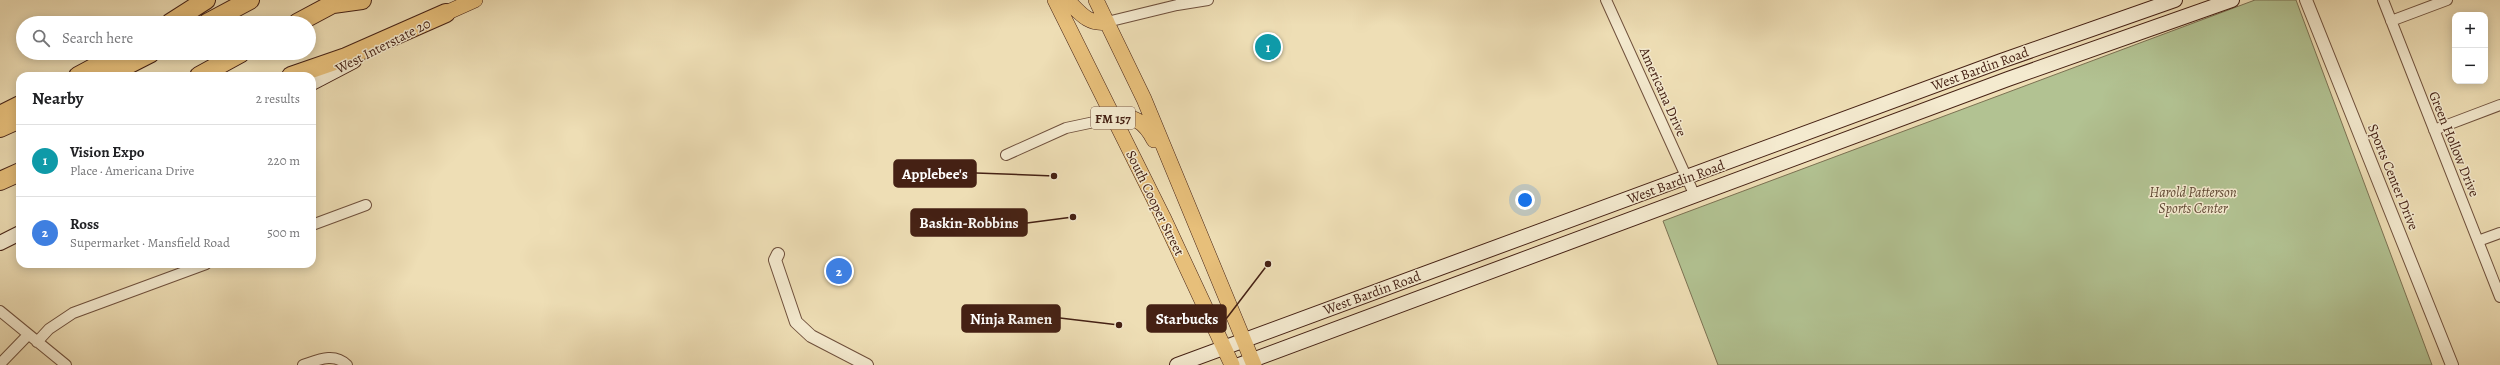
<!DOCTYPE html>
<meta charset="utf-8">
<style>
body{margin:0;font-family:Alegreya,serif;background:#f6f6f6;color:#202124}
.controls{position:absolute;right:12px;top:12px;display:grid;overflow:hidden;border-radius:8px;box-shadow:0 2px 10px #0003}
.controls button{width:36px;height:36px;display:grid;place-items:center;padding:0;border:0;border-bottom:1px solid #e0e0e0;background:#fff;color:#202124;font:20px sans-serif}
.you{position:absolute;left:1525px;top:200px;width:14px;height:14px;margin:-10px;border:3px solid #fff;border-radius:50%;background:#1a73e8;box-shadow:0 0 0 6px #1a73e833}
.badge{display:grid;place-items:center;width:26px;height:26px;border-radius:50%;background:#ea580c;color:#fff;font-size:13px;font-weight:700}
.pin{position:absolute;translate:-50% -50%;border:2px solid #fff;box-shadow:0 1px 4px #0006}
.list{margin:0;padding:0;list-style:none}
h2{display:flex;justify-content:space-between;align-items:center;height:52px;margin:0;padding:0 16px;font-size:17px}
h2 small{font-size:13px;font-weight:400;color:#757577}
.list li{display:grid;grid-template-columns:26px 1fr auto;gap:12px;align-items:center;box-sizing:border-box;height:72px;padding:0 16px;border-top:1px solid #e0e0e0}
.list b{display:block;font-size:15px;white-space:nowrap}
.list p{margin:0;font-size:13px;white-space:nowrap;color:#757577}
.list em{font-size:13px;font-style:normal;color:#757577}
.icon{flex:none;width:22px;height:22px;fill:none;stroke:currentColor;stroke-width:2;stroke-linecap:round;stroke-linejoin:round}
.map{position:relative;flex:none;width:2500px;height:365px;overflow:hidden}
.search{position:absolute;background:#fff;box-shadow:0 2px 10px #0003;left:16px;top:16px;width:300px;height:44px;display:flex;align-items:center;gap:10px;box-sizing:border-box;padding:0 14px;border-radius:22px;color:#757577;font-size:15px}
.panel{position:absolute;background:#fff;box-shadow:0 2px 10px #0003;left:16px;top:72px;width:300px;height:196px;border-radius:12px}
.map>svg:first-child{display:block}
.green{fill:#b2c292;stroke:#7c7253}
.lines{fill:none;stroke-linecap:round;stroke-linejoin:round}
.minor-casing{stroke:#6f503c;stroke-width:12}
.tertiary-casing{stroke:#6f503c;stroke-width:14}
.secondary-casing{stroke:#452114;stroke-width:16}
.primary-casing{stroke:#452114;stroke-width:16}
.motorway-casing{stroke:#452114;stroke-width:20}
.minor{stroke:#f4eacf;stroke-width:10}
.tertiary{stroke:#f4eacf;stroke-width:12}
.secondary{stroke:#f4eacf;stroke-width:14}
.primary{stroke:#e7bf7a;stroke-width:15}
.motorway{stroke:#e7bf7a;stroke-width:18}
.labels{text-anchor:middle;dominant-baseline:central;stroke-width:3;stroke-linejoin:round;paint-order:stroke}
.shield{fill:#f4eacf;stroke:#7a5d4c;stroke-width:1}
.shield-label{font-size:13px;font-weight:bold;fill:#452114}
.street-label{font-size:14px;fill:#452114;stroke:#f4eacf}
.park-label{font-size:14px;font-style:italic;fill:#604934;stroke:#f4eacf}
.leader{fill:none;stroke:#452114;stroke-width:1.5}
.callout-dot{fill:#452114;stroke:#f4eacf;stroke-width:1.5}
.callout{fill:#452114;stroke:#452114;stroke-width:1.5}
.callout-label{font-size:15px;text-anchor:middle;font-weight:bold;fill:#fff}
</style>
<div class="map">
<svg width="2500" height="365" viewBox="0 0 2500 365">
<rect width="100%" height="100%" fill="#eedeb5"/>
<filter id="stains"><feTurbulence type="fractalNoise" baseFrequency=".005" numOctaves="4"/><feColorMatrix values="0 0 0 0 .2 0 0 0 0 .09 0 0 0 0 .02 0 0 0 .5 -.17"/></filter>
<radialGradient id="worn" r=".72"><stop offset=".6" stop-color="#630" stop-opacity="0"/><stop offset="1" stop-color="#630" stop-opacity=".3"/></radialGradient>
<path class="green" d="M2255,0H2296L2432,365H1718L1663,221Z"/>
<g class="lines">
<g class="minor-casing">
<path id="minor" d="M1606,0L1695,196
M2383,0L2500,297
M2391,21L2447,0
M1107,22L1177,5L1208,0
M2434,130L2500,105
M1006,155L1066,128L1113,118
M312,225L366,205
M2478,241L2500,233
M0,311L66,365
M37,342L49,329L73,313L206,264
M0,364L28,335
M303,365C318,360 334,352 347,365"/>
</g>
<g class="tertiary-casing">
<path id="tertiary" d="M2306,0L2452,365
M778,254L775,260L796,322L811,336L867,365"/>
</g>
<g class="secondary-casing">
<path id="secondary" d="M312,83L354,61
M0,243L20,233
M1177,365L2001,61L2175,0
M1239,365L2008,79L2232,0"/>
</g>
<g class="primary-casing">
<path id="primary" d="M1055,0L1163,217L1232,365
M1067,0C1080,13 1088,25 1107,22
M1096,0L1144,99L1254,365
M446,13L475,0
M1113,118C1134,115 1144,121 1154,140"/>
</g>
<g class="motorway-casing">
<path id="motorway" d="M333,4L362,0
M170,23L206,0
M207,23L250,0
M297,23L340,0
M78,76L121,53
M106,76L151,53
M199,76L241,53
M291,76L346,57L446,13
M0,115L20,105
M0,128L20,119
M0,181L20,172"/>
</g>
<use href="#minor" class="minor"/>
<use href="#tertiary" class="tertiary"/>
<use href="#secondary" class="secondary"/>
<use href="#primary" class="primary"/>
<use href="#motorway" class="motorway"/>
</g>
<g class="labels">
<rect class="shield" x="1091" y="107" width="44" height="22" rx="3"/>
<g class="shield-label">
<text x="1113" y="118">FM 157</text>
</g>
<g class="street-label">
<text transform="translate(383 46) rotate(-27)">West Interstate 20</text>
<text transform="translate(1980 69) rotate(-20)">West Bardin Road</text>
<text transform="translate(1663 92) rotate(66)">Americana Drive</text>
<text transform="translate(2454 144) rotate(68)">Green Hollow Drive</text>
<text transform="translate(2393 177) rotate(68)">Sports Center Drive</text>
<text transform="translate(1676 182) rotate(-20)">West Bardin Road</text>
<text transform="translate(1155 203) rotate(64)">South Cooper Street</text>
<text transform="translate(1372 293) rotate(-20)">West Bardin Road</text>
</g>
<g class="park-label">
<text x="2193" y="192">Harold Patterson<tspan x="2193" dy="16">Sports Center</tspan></text>
</g>
</g>
<path class="leader" d="M1054 176L976 173M1073 217L1027 223M1119 325L1060 318M1268 264L1226 319"/>
<g class="callout-dot">
<circle cx="1054" cy="176" r="4"/>
<circle cx="1073" cy="217" r="4"/>
<circle cx="1119" cy="325" r="4"/>
<circle cx="1268" cy="264" r="4"/>
</g>
<g class="callout">
<rect x="894" y="160" width="82" height="27" rx="4"/>
<rect x="911" y="209" width="116" height="27" rx="4"/>
<rect x="962" y="305" width="98" height="27" rx="4"/>
<rect x="1147" y="305" width="79" height="27" rx="4"/>
</g>
<g class="callout-label">
<text x="935" y="179">Applebee's</text>
<text x="969" y="228">Baskin-Robbins</text>
<text x="1011" y="324">Ninja Ramen</text>
<text x="1187" y="324">Starbucks</text>
</g>
<rect width="100%" height="100%" filter="url(#stains)"/>
<rect width="100%" height="100%" fill="url(#worn)"/>
</svg>
<div class="controls">
<button>+</button>
<button>−</button>
</div>
<div class="you"></div>
<div class="pin badge" style="left:1268px;top:47px;background:#0f9aa8">1</div>
<div class="pin badge" style="left:839px;top:271px;background:#3f7fe0">2</div>
<div class="search"><svg class="icon" aria-label="search" viewBox="0 0 24 24"><circle cx="10" cy="10" r="6"/><path d="M15 15l6 6"/></svg>Search here</div>
<section class="panel">
<h2>Nearby<small>2 results</small></h2>
<ul class="list">
<li><span class="badge" style="background:#0f9aa8">1</span><div><b>Vision Expo</b><p>Place · Americana Drive</p></div><em>220 m</em></li>
<li><span class="badge" style="background:#3f7fe0">2</span><div><b>Ross</b><p>Supermarket · Mansfield Road</p></div><em>500 m</em></li>
</ul>
</section>
</div>
